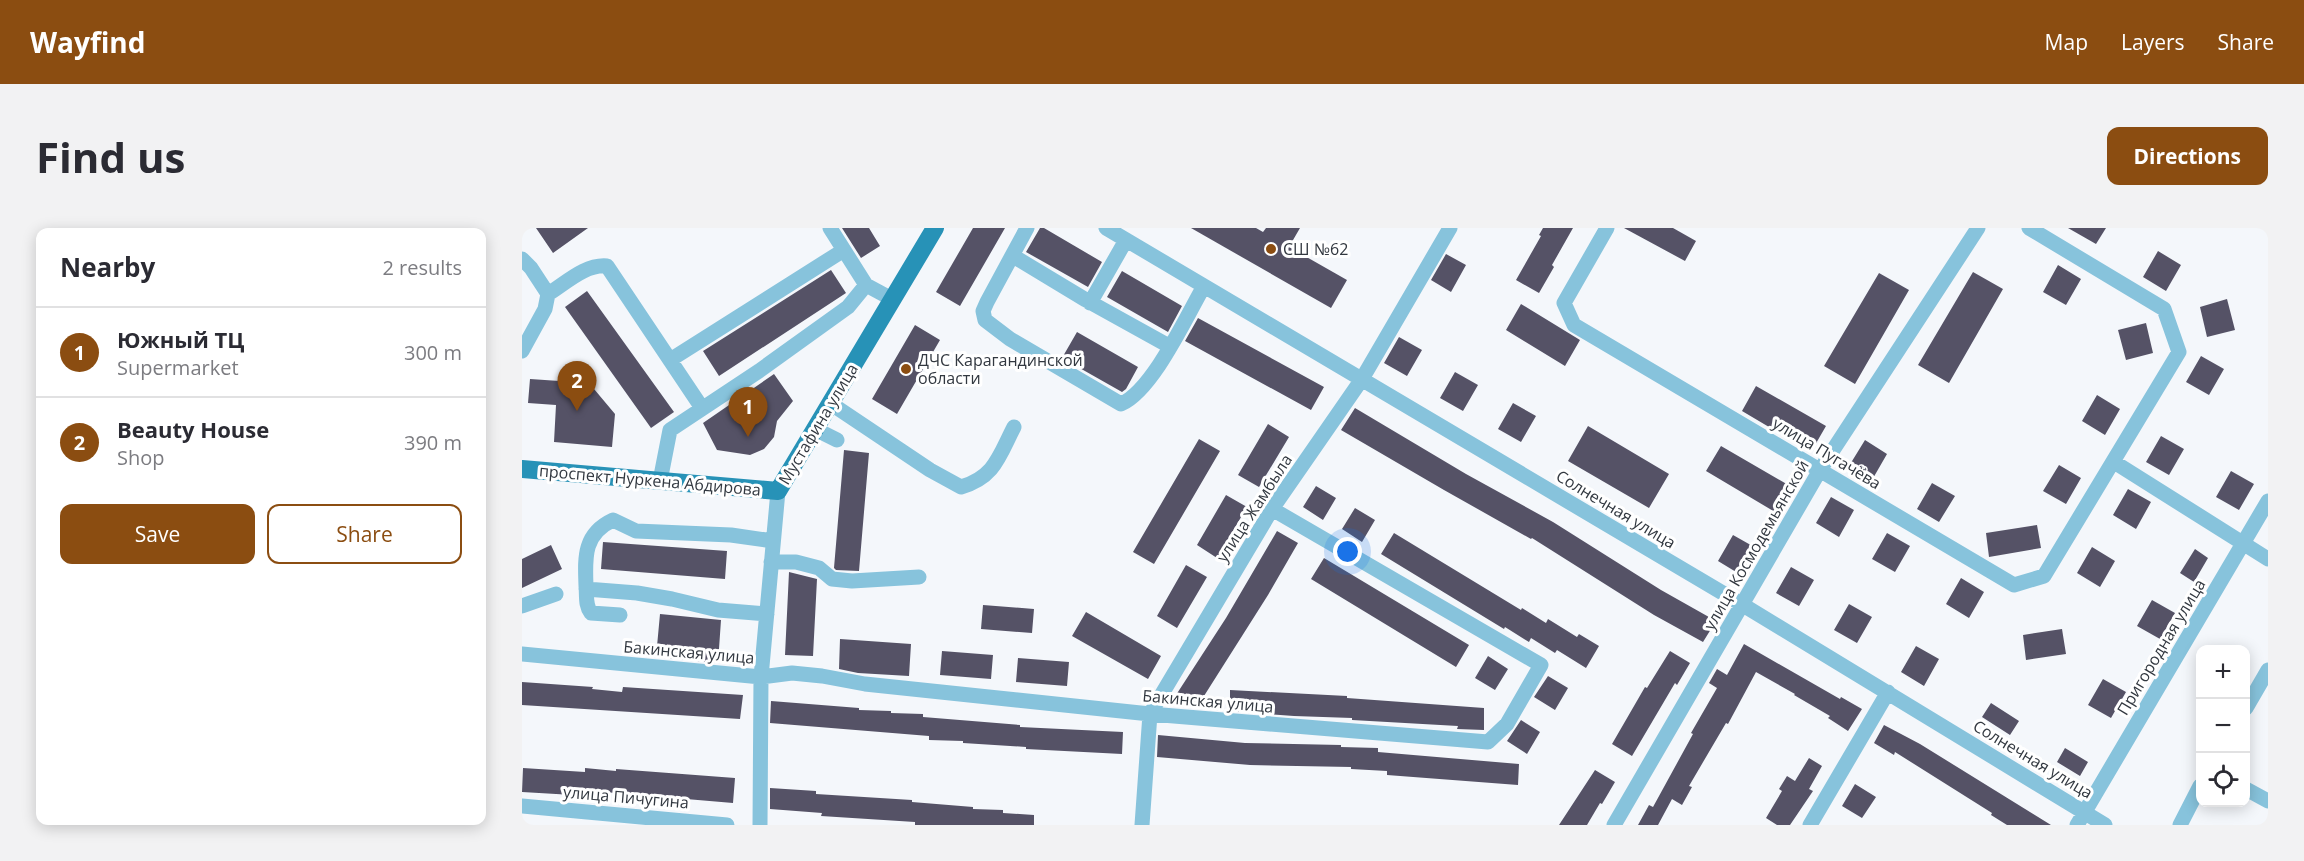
<!DOCTYPE html>
<meta charset="utf-8">
<style>
body{margin:0;font-family:"Open Sans",sans-serif;background:#f2f2f3;color:#2b2b33}
.controls{position:absolute;right:18px;bottom:18px;display:grid;overflow:hidden;border-radius:12px;box-shadow:0 3px 15px #0003}
.controls button{width:54px;height:54px;display:grid;place-items:center;padding:0;border:0;border-bottom:2px solid #e1e1e2;background:#fff;color:#2b2b33;font:30px sans-serif}
.you{position:absolute;left:826px;top:324px;width:21px;height:21px;margin:-15px;border:4px solid #fff;border-radius:50%;background:#1a73e8;box-shadow:0 0 0 9px #1a73e833}
.badge{display:grid;place-items:center;width:39px;height:39px;border-radius:50%;background:#8b4d11;color:#fff;font-size:20px;font-weight:700}
.pin{position:absolute;translate:-50% -50px;filter:drop-shadow(0 2px 3px #0008)}
.pin::after{content:'';position:absolute;top:32px;width:21px;height:18px;background:inherit;clip-path:polygon(0 0,100% 0,50% 100%)}
.list{margin:0;padding:0;list-style:none}
h2{display:flex;justify-content:space-between;align-items:center;height:78px;margin:0;padding:0 24px;font-size:26px}
h2 small{font-size:20px;font-weight:400;color:#7c7c81}
.list li{display:grid;grid-template-columns:39px 1fr auto;gap:18px;align-items:center;box-sizing:border-box;height:90px;padding:0 24px;border-top:2px solid #e1e1e2}
.list b{display:block;font-size:22px;white-space:nowrap}
.list p{margin:0;font-size:20px;white-space:nowrap;color:#7c7c81}
.list em{font-size:20px;font-style:normal;color:#7c7c81}
.actions{display:flex;gap:12px;padding:18px 24px}
.actions a{flex:1;padding:14px 0;border:2px solid #8b4d11;border-radius:12px;text-align:center;font-size:21px;color:#8b4d11}
.actions .main{background:#8b4d11;color:#fff}
.icon{flex:none;width:33px;height:33px;fill:none;stroke:currentColor;stroke-width:2;stroke-linecap:round;stroke-linejoin:round}
.map{position:relative;flex:none;width:1746px;height:597px;overflow:hidden;border-radius:12px}
header{display:flex;align-items:center;gap:36px;box-sizing:border-box;height:84px;padding:0 30px;background:#8b4d11;color:#fff}
header strong{font-size:28px}
nav{display:flex;gap:33px;margin-inline-start:auto;font-size:21px}
.intro{display:flex;align-items:center;justify-content:space-between;box-sizing:border-box;height:144px;padding:0 36px}
h1{margin:0;font-size:42px}
.button{padding:15px 27px;border-radius:12px;background:#8b4d11;color:#fff;font-size:21px;font-weight:700}
main{display:flex;gap:36px;padding:0 36px}
aside{flex:1;background:#fff;border-radius:12px;box-shadow:0 3px 15px #0003}
.map>svg:first-child{display:block}
.building{fill:#555266}
.lines{fill:none;stroke-linecap:round;stroke-linejoin:round}
.minor{stroke:#87c3dc;stroke-width:15}
.major{stroke:#2792b7;stroke-width:18}
.poi-dot{fill:#8b4d11;stroke:#fff;stroke-width:2}
.labels{text-anchor:middle;dominant-baseline:central;stroke-width:6;stroke-linejoin:round;paint-order:stroke}
.poi-label{font-size:16px;fill:#323840;stroke:#fff;text-anchor:start}
.street-label{font-size:16px;fill:#323840;stroke:#fff}
</style>
<header>
<strong>Wayfind</strong>
<nav><a>Map</a><a>Layers</a><a>Share</a></nav>
</header>
<div class="intro"><h1>Find us</h1><a class="button">Directions</a></div>
<main>
<aside>
<h2>Nearby<small>2 results</small></h2>
<ul class="list">
<li><span class="badge">1</span><div><b>Южный ТЦ</b><p>Supermarket</p></div><em>300 m</em></li>
<li><span class="badge">2</span><div><b>Beauty House</b><p>Shop</p></div><em>390 m</em></li>
</ul>
<div class="actions"><a class="main">Save</a><a>Share</a></div>
</aside>
<div class="map">
<svg width="1746" height="597" viewBox="0 0 1746 597">
<rect width="100%" height="100%" fill="#f4f7fb"/>
<path class="building" d="M14,0H66L31,25Z
M320,0H347L358,18L339,30Z
M451,0H483L438,78L414,64Z
M518,0H522L580,34L566,59L504,24Z
M669,0H734L741,4L744,0H778L767,19L825,52L809,80Z
M1021,0H1051L1030,37L1032,39L1017,65L994,52L1019,8L1017,7Z
M1102,0H1151L1174,13L1163,33Z
M1546,0H1584L1574,16Z
M1636,23L1659,37L1644,63L1621,49Z
M924,26L944,37L929,64L909,52Z
M1536,37L1559,51L1544,77L1521,64Z
M309,42L324,65L197,148L181,123Z
M600,43L660,78L646,104L585,69Z
M1451,44L1481,61L1427,155L1396,137Z
M1357,45L1387,62L1333,156L1302,138Z
M65,63L152,184L129,200L43,79Z
M1705,71L1713,102L1685,109L1678,79Z
M999,76L1058,112L1043,138L984,102Z
M676,90L802,159L789,182L663,113Z
M1624,95L1631,125L1604,132L1596,102Z
M393,97L418,112L375,186L350,171Z
M555,104L616,139L604,161L600,164L540,130Z
M877,109L900,122L885,148L862,135Z
M1679,128L1702,141L1687,167L1664,154Z
M933,144L956,157L941,183L918,170Z
M252,146L271,173L255,193L252,209L242,221L228,227L195,222L181,195Z
M8,151L67,155L93,186L90,219L32,214L34,177L6,175Z
M1234,158L1304,198L1289,224L1220,183Z
M1575,167L1598,181L1583,207L1560,193Z
M991,175L1014,188L999,214L976,201Z
M833,180L944,246L1031,294L1139,362L1194,393L1181,414L1132,387L1010,310L1009,311L922,262L819,202Z
M746,196L767,209L737,259L716,247Z
M1066,198L1147,246L1127,280L1046,233Z
M1639,208L1662,221L1647,247L1624,234Z
M677,211L698,223L632,336L611,324Z
M1343,212L1365,226L1350,252L1327,238Z
M1199,218L1268,258L1253,284L1184,243Z
M322,222L347,225L337,343L314,342L312,340Z
M1537,237L1559,250L1544,276L1521,263Z
M1709,243L1732,256L1717,282L1694,269Z
M1410,255L1433,268L1417,294L1395,281Z
M794,258L814,270L801,292L781,279Z
M1606,261L1629,274L1614,301L1591,287Z
M704,267L725,279L695,330L675,317Z
M1309,269L1332,282L1317,309L1294,295Z
M833,280L853,292L840,314L820,301Z
M1515,297L1519,320L1467,329L1464,305Z
M755,303L776,315L746,367L675,479L654,467L704,390Z
M872,305L999,382L1000,380L1024,395L1026,391L1055,409L1057,406L1077,418L1064,440L1035,422L1033,425L1009,410L1007,414L983,399L982,401L859,326Z
M1365,305L1388,318L1373,344L1350,331Z
M1211,307L1234,320L1219,347L1196,333Z
M81,314L205,323L203,351L79,341Z
M29,317L40,341L0,360V331Z
M1570,319L1593,333L1578,359L1555,345Z
M1673,321L1686,330L1672,354L1658,345Z
M802,330L947,417L934,439L789,351Z
M664,337L685,349L655,400L635,388Z
M1269,339L1292,352L1277,378L1254,365Z
M267,344L295,351L291,428L263,427Z
M1439,350L1462,364L1447,390L1424,376Z
M1630,372L1653,385L1638,411L1615,398Z
M1327,376L1350,389L1335,415L1312,402Z
M461,377L512,381L510,405L459,401Z
M564,384L639,428L626,451L550,408Z
M138,386L199,392L196,435L134,429Z
M1540,401L1544,426L1504,432L1501,407Z
M318,411L389,416L387,448L336,445L317,441Z
M1222,416L1318,471L1319,469L1340,481L1326,503L1306,490L1308,488L1272,467L1273,466L1234,444L1206,496L1204,495L1167,558L1170,559L1160,577L1150,571L1136,597H1116L1127,577L1131,579L1171,506L1169,505L1195,460L1187,455L1195,441L1205,447Z
M1394,418L1417,431L1402,458L1379,444Z
M420,423L471,427L469,451L418,447Z
M1148,423L1168,435L1155,457L1153,455L1110,528L1090,516L1123,459L1125,460Z
M966,428L986,441L973,462L953,450Z
M496,430L547,434L545,458L494,454Z
M1026,448L1046,460L1033,482L1012,469Z
M1581,451L1604,464L1589,490L1566,477Z
M0,454L71,459L70,461L100,464L101,459L221,467L218,491L0,477Z
M708,462L825,468V470L962,480V502L935,501L936,498L830,492V490L772,488L708,483Z
M249,473L337,480V482L369,483V485L401,486V489L498,497V499L601,504L600,526L504,521V519L441,515V513L407,512V508L248,495Z
M1469,475L1497,493L1488,507L1460,489Z
M999,492L1018,504L1005,526L985,513Z
M1362,497L1398,516L1529,597H1485L1469,587L1470,585L1373,524L1372,527L1352,515Z
M636,507L723,515L819,517V519L856,520V524L997,536L996,557L865,547V543L829,541V539L728,537L635,529Z
M1543,520L1566,534L1558,548L1535,534Z
M1287,530L1300,538L1287,561L1291,563L1268,597H1255L1244,590L1260,563L1257,561L1265,548L1273,553Z
M1,540L63,544V540L94,543V541L213,550L211,575L82,564V566L52,564L51,567L0,564Z
M1073,542L1093,554L1080,576L1078,575L1065,597H1037Z
M1333,556L1354,569L1340,590L1320,578Z
M248,560L294,563V566L390,572V574L451,579V581L481,582V585L512,587V597H393V594L299,588L300,585L248,581Z"/>
<g class="lines">
<path class="minor" d="M308,0L344,57
M505,0L465,74L461,83L463,92L488,111L599,176C631,162 664,89 682,58
M584,0L1221,377L1583,597
M1085,0L1042,75L1052,97L1492,357L1522,348L1657,124L1642,81L1507,0
M491,28L564,72L647,118
M0,31L9,40L26,66L23,81L0,123
M26,66C44,55 63,36 85,38L180,180
M568,75L604,12
M148,132L322,22
M308,175L408,242L439,259C473,249 477,228 492,199
M293,201L315,212
M1592,234L1746,331
M138,253L148,202L237,143L326,79L344,57L370,71
M249,334H274L297,340L310,351L330,353L397,349
M64,361L115,365L150,371L196,382L245,386
M0,378L34,366
M98,387L69,385C63,377 65,368 64,358C63,330 61,306 91,292L114,303L209,307L251,313
M0,426L239,449L270,445L300,448L343,456L628,486L966,514L985,496L1019,437L750,281
M1724,480L1746,442
M1724,561L1746,573
M0,578L205,597
M238,597L239,449L256,263
M620,597L628,486L750,281L840,151L928,0
M1092,597L1298,242L1456,0
M1288,597L1366,464
M1555,597L1746,273
M1658,597L1678,558"/>
<path class="major" d="M0,241L256,263L413,0"/>
</g>
<g class="poi-dot">
<circle cx="749" cy="21" r="6"/>
<circle cx="384" cy="141" r="6"/>
</g>
<g class="labels">
<g class="poi-label">
<text x="761" y="21">СШ №62</text>
<text x="396" y="132">ДЧС Карагандинской<tspan x="396" dy="18">области</tspan></text>
</g>
<g class="street-label">
<text transform="translate(296 196) rotate(-59)">Мустафина улица</text>
<text transform="translate(1305 225) rotate(31)">улица Пугачёва</text>
<text transform="translate(128 252) rotate(5)">проспект Нуркена Абдирова</text>
<text transform="translate(732 280) rotate(-57)">улица Жамбыла</text>
<text transform="translate(1094 281) rotate(31)">Солнечная улица</text>
<text transform="translate(1234 317) rotate(-60)">улица Космодемьянской</text>
<text transform="translate(1639 419) rotate(-59)">Пригородная улица</text>
<text transform="translate(167 424) rotate(5)">Бакинская улица</text>
<text transform="translate(686 473) rotate(5)">Бакинская улица</text>
<text transform="translate(1511 531) rotate(31)">Солнечная улица</text>
<text transform="translate(104 569) rotate(5)">улица Пичугина</text>
</g>
</g>
</svg>
<div class="controls">
<button>+</button>
<button>−</button>
<button><svg class="icon" aria-label="locate" viewBox="0 0 24 24"><circle cx="12" cy="12" r="6"/><path d="M12 2v4M12 18v4M2 12h4M18 12h4"/></svg></button>
</div>
<div class="you"></div>
<div class="pin badge" style="left:226px;top:209px">1</div>
<div class="pin badge" style="left:55px;top:183px">2</div>
</div>
</main>
